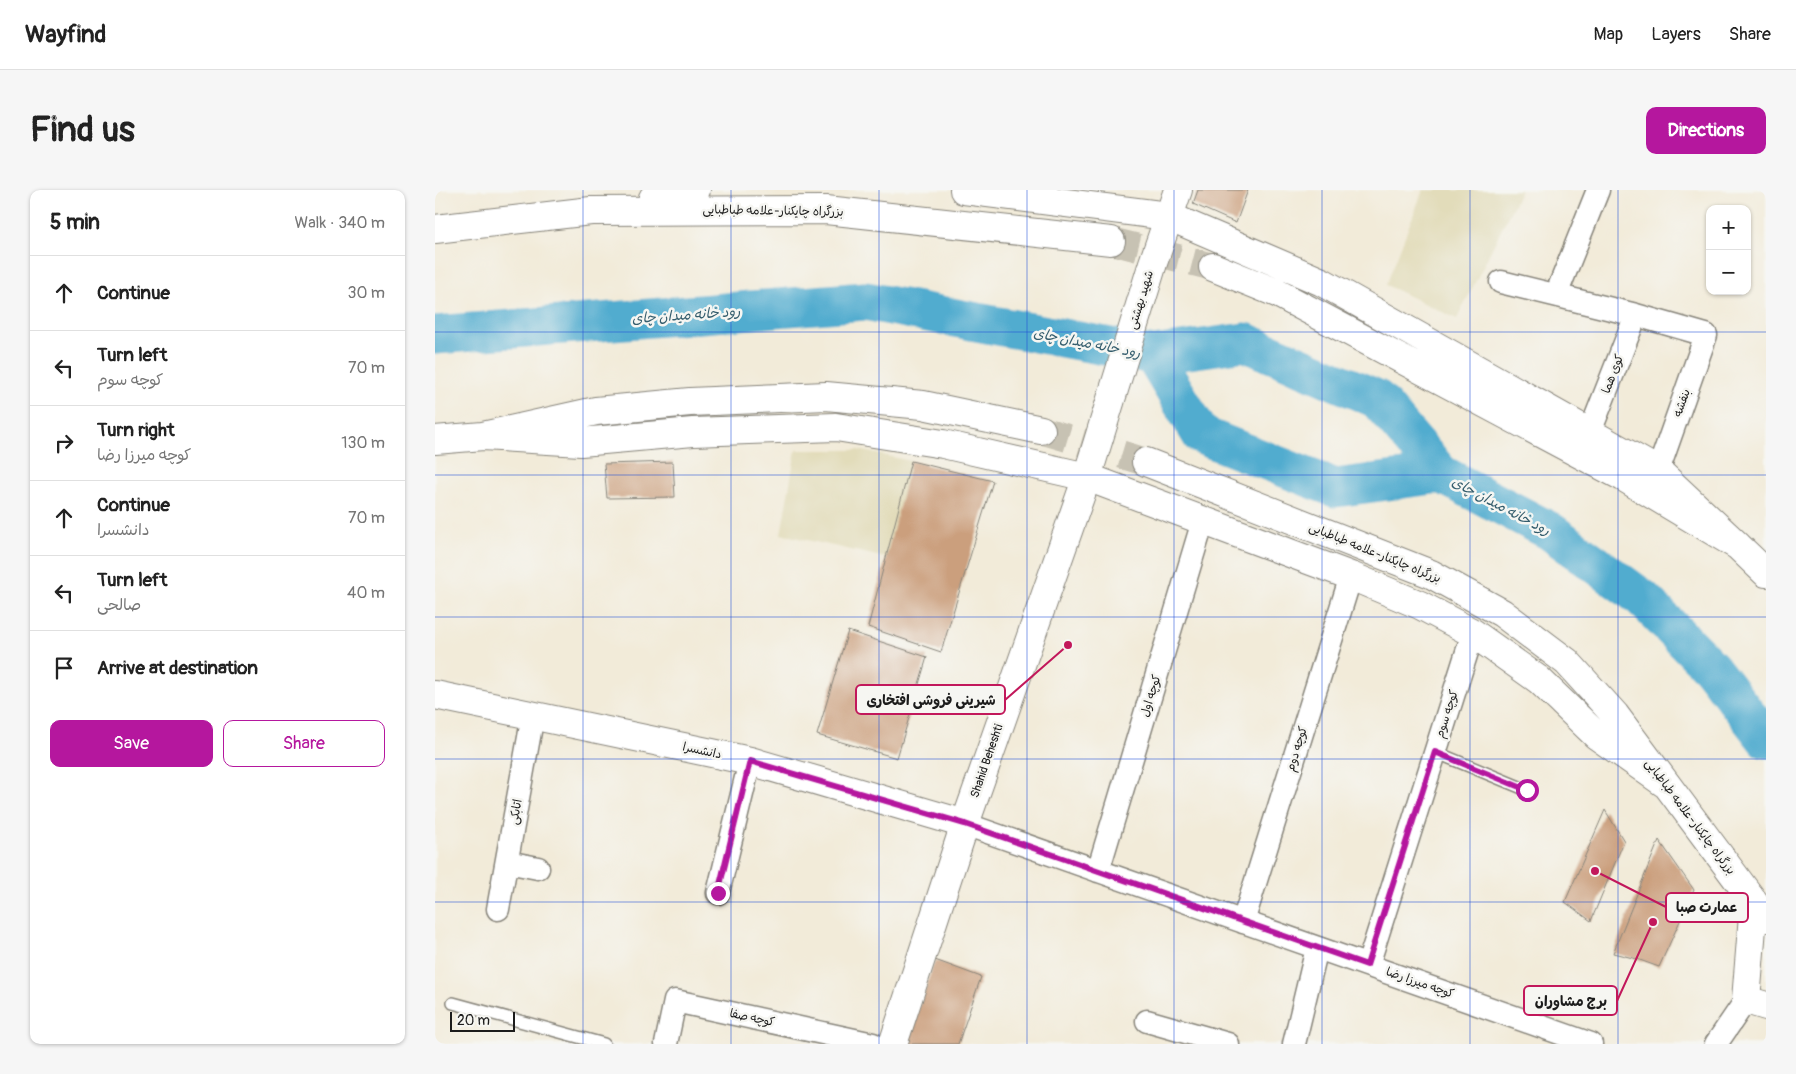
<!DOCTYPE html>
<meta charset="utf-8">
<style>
body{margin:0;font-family:Pangolin,"Playpen Sans Arabic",sans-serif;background:#f6f6f6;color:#222}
.controls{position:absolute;right:15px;top:15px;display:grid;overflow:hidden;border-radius:10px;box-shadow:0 1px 4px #0004}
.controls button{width:45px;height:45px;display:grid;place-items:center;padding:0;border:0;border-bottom:1px solid #e0e0e0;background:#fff;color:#222;font:25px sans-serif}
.scale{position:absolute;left:15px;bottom:12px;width:65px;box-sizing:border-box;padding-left:5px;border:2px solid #1c1c1c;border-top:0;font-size:14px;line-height:18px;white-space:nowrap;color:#1c1c1c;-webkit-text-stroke:4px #f6f6f2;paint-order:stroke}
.stop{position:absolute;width:15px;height:15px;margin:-11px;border:4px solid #b5179e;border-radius:50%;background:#fff}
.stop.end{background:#b5179e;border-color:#fff;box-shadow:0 1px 5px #0008}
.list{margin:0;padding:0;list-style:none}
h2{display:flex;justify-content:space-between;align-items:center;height:65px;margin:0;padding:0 20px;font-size:21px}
h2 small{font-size:16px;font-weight:400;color:#767676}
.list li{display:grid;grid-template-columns:32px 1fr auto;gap:15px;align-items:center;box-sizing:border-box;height:75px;padding:0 20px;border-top:1px solid #e0e0e0}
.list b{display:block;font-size:19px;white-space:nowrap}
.list p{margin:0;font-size:16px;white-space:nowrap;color:#767676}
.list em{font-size:16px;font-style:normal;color:#767676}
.actions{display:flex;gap:10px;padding:15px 20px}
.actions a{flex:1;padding:11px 0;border:1px solid #b5179e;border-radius:10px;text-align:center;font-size:18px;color:#b5179e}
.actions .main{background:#b5179e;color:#fff}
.icon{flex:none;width:28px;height:28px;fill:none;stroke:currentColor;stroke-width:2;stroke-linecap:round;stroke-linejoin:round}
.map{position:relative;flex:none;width:1331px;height:854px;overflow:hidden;border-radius:10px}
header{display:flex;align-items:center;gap:30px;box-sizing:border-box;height:70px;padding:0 25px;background:#fff;border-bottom:1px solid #e0e0e0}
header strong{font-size:24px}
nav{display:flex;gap:28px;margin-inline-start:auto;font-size:18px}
.intro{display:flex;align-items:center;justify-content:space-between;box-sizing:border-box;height:120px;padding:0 30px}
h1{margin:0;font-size:35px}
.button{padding:12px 22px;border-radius:10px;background:#b5179e;color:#fff;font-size:18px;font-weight:700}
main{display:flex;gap:30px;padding:0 30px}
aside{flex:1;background:#fff;border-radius:10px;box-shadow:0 1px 4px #0004}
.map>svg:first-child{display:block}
.built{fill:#e2dcba}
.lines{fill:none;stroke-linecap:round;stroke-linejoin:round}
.river{stroke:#51accf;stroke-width:39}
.building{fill:#cb9f7d}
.trunk-tunnel{stroke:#c7c2b3;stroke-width:28;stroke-dasharray:28 14;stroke-linecap:butt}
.service-casing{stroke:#87847a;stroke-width:14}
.minor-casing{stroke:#87847a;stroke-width:25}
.secondary-casing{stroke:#87847a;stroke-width:30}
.primary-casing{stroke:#87847a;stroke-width:30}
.trunk-casing{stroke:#87847a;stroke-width:30}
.service{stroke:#fff;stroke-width:11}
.minor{stroke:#fff;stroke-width:22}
.secondary{stroke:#fff;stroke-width:28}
.primary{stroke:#fff;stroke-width:28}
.trunk{stroke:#fff;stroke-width:28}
.route{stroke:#b5179e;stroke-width:6}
.grid{fill:none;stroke:#1d4ed8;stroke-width:1;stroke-opacity:0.55}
.labels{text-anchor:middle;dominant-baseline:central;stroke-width:5;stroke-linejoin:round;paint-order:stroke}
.street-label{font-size:12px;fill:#1c1c1c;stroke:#f6f6f2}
.water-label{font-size:14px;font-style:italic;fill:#345d6d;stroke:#f6f6f2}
.leader{fill:none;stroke:#c2185b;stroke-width:2}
.callout-dot{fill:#c2185b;stroke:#f6f6f2;stroke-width:2}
.callout{fill:#f6f6f2;stroke:#c2185b;stroke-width:2}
.callout-label{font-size:14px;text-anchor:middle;font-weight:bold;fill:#1c1c1c}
</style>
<header>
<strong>Wayfind</strong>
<nav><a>Map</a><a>Layers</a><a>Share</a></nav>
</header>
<div class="intro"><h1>Find us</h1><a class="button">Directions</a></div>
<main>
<aside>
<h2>5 min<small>Walk · 340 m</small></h2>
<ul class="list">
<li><svg class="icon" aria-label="ahead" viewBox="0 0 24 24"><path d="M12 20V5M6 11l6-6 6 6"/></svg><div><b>Continue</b></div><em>30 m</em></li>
<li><svg class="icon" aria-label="left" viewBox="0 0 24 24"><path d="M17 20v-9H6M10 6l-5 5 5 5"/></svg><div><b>Turn left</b><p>کوچه سوم</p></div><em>70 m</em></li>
<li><svg class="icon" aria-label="right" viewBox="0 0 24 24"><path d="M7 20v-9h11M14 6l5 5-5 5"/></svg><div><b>Turn right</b><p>کوچه میرزا رضا</p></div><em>130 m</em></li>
<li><svg class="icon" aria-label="ahead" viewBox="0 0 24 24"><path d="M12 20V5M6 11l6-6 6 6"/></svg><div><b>Continue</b><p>دانشسرا</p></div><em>70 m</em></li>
<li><svg class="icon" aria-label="left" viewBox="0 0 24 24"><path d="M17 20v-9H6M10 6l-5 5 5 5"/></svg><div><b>Turn left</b><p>صالحی</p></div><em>40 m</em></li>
<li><svg class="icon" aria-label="arrive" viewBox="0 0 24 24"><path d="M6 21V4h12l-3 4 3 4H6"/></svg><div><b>Arrive at destination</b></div></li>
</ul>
<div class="actions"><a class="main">Save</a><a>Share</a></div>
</aside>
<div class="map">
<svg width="1331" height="854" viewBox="0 0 1331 854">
<rect width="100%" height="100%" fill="#f6f6f2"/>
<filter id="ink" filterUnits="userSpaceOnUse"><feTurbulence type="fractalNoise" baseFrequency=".02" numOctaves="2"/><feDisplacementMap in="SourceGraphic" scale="10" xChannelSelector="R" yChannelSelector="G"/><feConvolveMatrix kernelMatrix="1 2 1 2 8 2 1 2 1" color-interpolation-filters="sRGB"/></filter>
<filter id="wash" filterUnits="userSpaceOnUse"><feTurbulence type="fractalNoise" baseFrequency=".0096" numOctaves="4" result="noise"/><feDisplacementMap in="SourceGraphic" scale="20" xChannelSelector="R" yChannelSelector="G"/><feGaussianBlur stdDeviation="1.12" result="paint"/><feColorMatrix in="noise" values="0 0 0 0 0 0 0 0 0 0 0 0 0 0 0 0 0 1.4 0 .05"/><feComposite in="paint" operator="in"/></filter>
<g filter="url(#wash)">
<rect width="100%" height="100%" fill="#f2ebd9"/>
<path class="built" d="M988,0H1086L1022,129L951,95Z
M361,260H423L476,271L451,368L346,344Z"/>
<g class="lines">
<path class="river" d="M0,145L430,111L718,165L766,245L900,298L1006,284L1115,341L1207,408L1276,478L1331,549
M718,165L810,152L942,209L1006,284"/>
</g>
<g id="blocks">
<path class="building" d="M763,0H813L801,33L758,14Z
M476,271L558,291L506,462L433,437Z
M238,272L240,307L172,308L169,274Z
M413,441L492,467L462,568L382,545Z
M1170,620L1189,651L1156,731L1130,712Z
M1224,650L1259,700L1224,777L1202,769L1178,763Z
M500,770L546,787L523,854H471Z"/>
</g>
</g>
<g filter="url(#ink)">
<use href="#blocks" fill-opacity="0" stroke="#87847a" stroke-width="1"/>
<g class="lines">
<path class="trunk-tunnel" d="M676,51L778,77
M606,240L711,272"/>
<g class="service-casing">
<path id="service" d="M1000,562L1092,600
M18,813L169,854"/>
</g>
<g class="minor-casing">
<path id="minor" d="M1066,92L1201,125L1271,145L1223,281
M1121,105L1163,0
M1155,242L1201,125
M530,634L1156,854
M72,672L103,678
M663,681L768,331
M283,703L315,571
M63,719L98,525
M808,732L916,386
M933,775L1038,443
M712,831L793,854
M231,854L240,811L438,854
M859,854L882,758
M1281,854L1311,810"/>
</g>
<g class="secondary-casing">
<path id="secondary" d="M0,505L315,571L530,634
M1319,713L1311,810L1331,816"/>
</g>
<g class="primary-casing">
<path id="primary" d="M458,854L530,634L652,287L718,73L743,0"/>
</g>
<g class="trunk-casing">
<path id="trunk" d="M529,0L733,26L887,92L1223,281L1303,356
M218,8L261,0
M0,39L156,21L391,20L676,51
M778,77L842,103L1188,287L1303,356L1331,383
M48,246L146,252L258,242L401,237L508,254L652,287L916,386L985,415L1038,443L1104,490L1161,545L1229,593
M0,250L48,246L161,221L255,212L391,206L488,215L606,240
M711,272L996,384L1067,423L1132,472L1180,525L1331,728"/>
</g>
<use href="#service" class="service"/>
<use href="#minor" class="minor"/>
<use href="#secondary" class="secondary"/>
<use href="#primary" class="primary"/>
<use href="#trunk" class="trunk"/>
</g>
</g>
<g class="lines" filter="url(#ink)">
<path class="route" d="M283,703L315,571L530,634L932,775L1000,562L1092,600"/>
</g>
<path class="grid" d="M148,0V854M296,0V854M444,0V854M592,0V854M739,0V854M887,0V854M1035,0V854M1183,0V854M0,142H1331M0,285H1331M0,427H1331M0,569H1331M0,712H1331"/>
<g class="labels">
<g class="street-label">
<text transform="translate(338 21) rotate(1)">بزرگراه چایکنار-علامه طباطبایی</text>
<text transform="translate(706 110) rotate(-73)">شهید بهشتی</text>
<text transform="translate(1178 184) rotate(-69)">کوی هما</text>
<text transform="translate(1247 213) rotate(-70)">بنفشه</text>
<text transform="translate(940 363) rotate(22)">بزرگراه چایکنار-علامه طباطبایی</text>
<text transform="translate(716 506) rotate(-73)">کوچه اول</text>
<text transform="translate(1012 524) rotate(-72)">کوچه سوم</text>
<text transform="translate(862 559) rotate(-73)">کوچه دوم</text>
<text transform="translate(267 561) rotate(12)">دانشسرا</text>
<text transform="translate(552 571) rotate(-71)">Shahid Beheshti</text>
<text transform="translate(81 622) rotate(-80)">اتابکی</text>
<text transform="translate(1255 627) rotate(53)">بزرگراه چایکنار-علامه طباطبایی</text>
<text transform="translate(985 793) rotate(19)">کوچه میرزا رضا</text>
<text transform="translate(317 828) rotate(12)">کوچه صفا</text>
</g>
<g class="water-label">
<text transform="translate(251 125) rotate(-4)">رود خانه میدان چای</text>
<text transform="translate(652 153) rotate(11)">رود خانه میدان چای</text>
<text transform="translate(1066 316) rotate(28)">رود خانه میدان چای</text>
</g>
</g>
<path class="leader" d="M633 455L570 510M1160 681L1231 717M1218 732L1182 811"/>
<g class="callout-dot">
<circle cx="633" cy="455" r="5"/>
<circle cx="1160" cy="681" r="5"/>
<circle cx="1218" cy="732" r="5"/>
</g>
<g class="callout">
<rect x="421" y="495" width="149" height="29" rx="5"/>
<rect x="1231" y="703" width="82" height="29" rx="5"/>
<rect x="1089" y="796" width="93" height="29" rx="5"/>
</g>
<g class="callout-label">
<text x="496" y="515">شیرینی فروشی افتخاری</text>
<text x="1272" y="722">عمارت صبا</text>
<text x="1136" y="816">برج مشاوران</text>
</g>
</svg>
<div class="controls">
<button>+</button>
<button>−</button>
</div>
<div class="scale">20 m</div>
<div class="stop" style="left:1092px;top:600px"></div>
<div class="stop end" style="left:283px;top:703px"></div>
</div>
</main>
